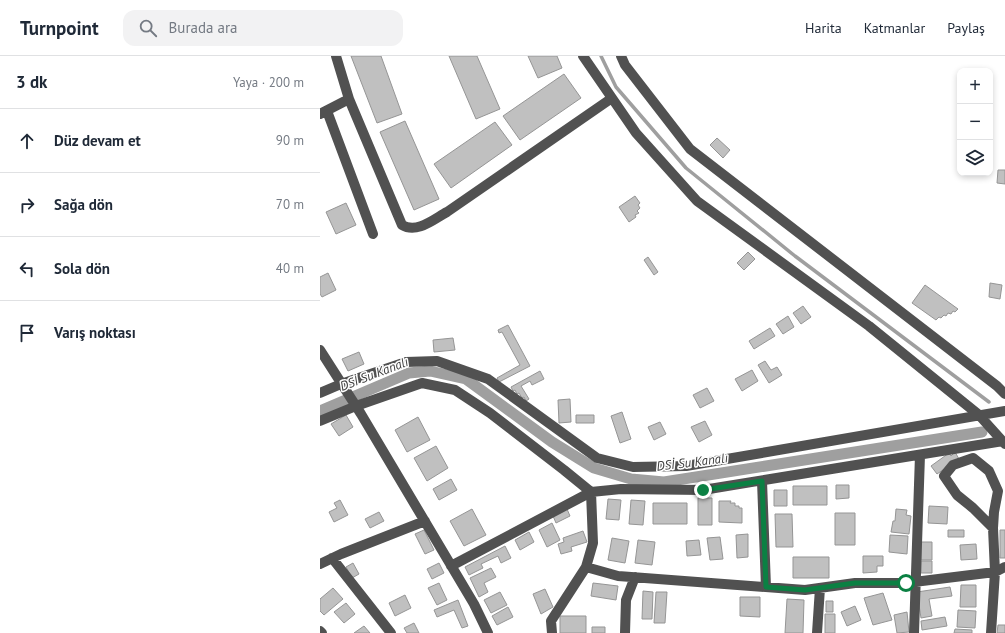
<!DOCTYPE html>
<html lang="tr">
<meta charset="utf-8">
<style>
body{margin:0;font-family:"PT Sans",sans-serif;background:#f2f2f3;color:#1f2937}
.controls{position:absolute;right:12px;top:12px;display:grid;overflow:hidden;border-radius:8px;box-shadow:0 2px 6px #0003}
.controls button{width:36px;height:36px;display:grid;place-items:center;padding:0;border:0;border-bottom:1px solid #e0e1e3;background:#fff;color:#1f2937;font:20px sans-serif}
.stop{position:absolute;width:12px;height:12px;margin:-9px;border:3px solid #0b8043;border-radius:50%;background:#fff}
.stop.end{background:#0b8043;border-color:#fff;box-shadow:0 1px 4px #0008}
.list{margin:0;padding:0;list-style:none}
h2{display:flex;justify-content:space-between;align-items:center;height:52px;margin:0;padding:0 16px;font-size:17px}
h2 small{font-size:13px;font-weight:400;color:#747a83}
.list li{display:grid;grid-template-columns:26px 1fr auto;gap:12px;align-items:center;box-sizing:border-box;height:64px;padding:0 16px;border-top:1px solid #e0e1e3}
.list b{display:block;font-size:15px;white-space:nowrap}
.list em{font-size:13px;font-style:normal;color:#747a83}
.icon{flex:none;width:22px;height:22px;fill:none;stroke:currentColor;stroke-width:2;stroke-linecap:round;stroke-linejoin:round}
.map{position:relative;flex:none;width:685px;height:577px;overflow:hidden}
header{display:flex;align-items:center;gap:24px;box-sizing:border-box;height:56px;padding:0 20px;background:#fff;border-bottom:1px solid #e0e1e3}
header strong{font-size:19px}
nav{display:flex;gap:22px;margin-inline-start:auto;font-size:14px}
.search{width:280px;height:36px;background:#f2f2f3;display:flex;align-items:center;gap:10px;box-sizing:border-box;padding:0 14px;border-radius:12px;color:#747a83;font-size:15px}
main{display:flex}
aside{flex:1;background:#fff}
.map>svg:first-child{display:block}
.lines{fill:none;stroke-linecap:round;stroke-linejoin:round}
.stream{stroke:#9f9f9f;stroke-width:3.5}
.canal{stroke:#9f9f9f;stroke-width:11}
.building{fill:#c0c0c0;stroke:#959595}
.minor{stroke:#515151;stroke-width:10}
.route{stroke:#0b8043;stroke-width:5}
.labels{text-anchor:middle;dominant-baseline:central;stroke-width:3;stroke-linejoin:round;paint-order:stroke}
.water-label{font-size:13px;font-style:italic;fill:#404040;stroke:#fff}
</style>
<header>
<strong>Turnpoint</strong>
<div class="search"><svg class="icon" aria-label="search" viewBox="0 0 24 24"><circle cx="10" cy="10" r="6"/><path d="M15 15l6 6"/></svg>Burada ara</div>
<nav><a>Harita</a><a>Katmanlar</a><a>Paylaş</a></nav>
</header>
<main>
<aside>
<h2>3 dk<small>Yaya · 200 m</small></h2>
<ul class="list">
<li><svg class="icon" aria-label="ahead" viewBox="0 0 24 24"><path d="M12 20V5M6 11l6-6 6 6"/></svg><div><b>Düz devam et</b></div><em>90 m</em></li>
<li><svg class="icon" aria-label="right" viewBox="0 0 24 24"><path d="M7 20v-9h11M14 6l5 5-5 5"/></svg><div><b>Sağa dön</b></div><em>70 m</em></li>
<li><svg class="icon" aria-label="left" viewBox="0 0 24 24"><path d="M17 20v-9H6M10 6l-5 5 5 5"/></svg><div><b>Sola dön</b></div><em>40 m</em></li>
<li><svg class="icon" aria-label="arrive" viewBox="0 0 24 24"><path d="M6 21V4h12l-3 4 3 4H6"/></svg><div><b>Varış noktası</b></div></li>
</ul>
</aside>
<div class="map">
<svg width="685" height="577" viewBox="0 0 685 577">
<rect width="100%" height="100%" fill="#fff"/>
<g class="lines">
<path class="stream" d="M281,0L296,31L366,112L475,200L669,346"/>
<path class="canal" d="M0,355L89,317L110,315L146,323L232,386L274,412L311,423L344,426L662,376"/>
</g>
<path class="building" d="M31,0H61L82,58L57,67Z
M129,0H157L180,53L156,63Z
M208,0H237L242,12L218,22Z
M244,18L261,42L200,84L183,60Z
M85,65L119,143L94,154L60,76Z
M175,66L192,89L131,132L114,108Z
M397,82L410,94L403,102L390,89Z
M678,114H685V128L677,127Z
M315,140L320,147L318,149L320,152L317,155L319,157L315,159L316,161L309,166L299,151Z
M26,147L36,169L16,178L6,156Z
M428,196L435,203L424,214L417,207Z
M328,201L338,216L334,219L324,204Z
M8,217L16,234L2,241L0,238V221Z
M670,227L682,229L680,243L669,241Z
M605,229L638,253L635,256L633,255L631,258L628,257L626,260L624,259L621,262L619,261L616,264L592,247Z
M483,250L491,261L481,268L473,257Z
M468,260L474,271L463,278L456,268Z
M188,269L210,310L179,326L177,322L200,309L182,276L179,277L178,274Z
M450,272L455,280L434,293L429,285Z
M133,282L135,294L114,296L113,284Z
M39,296L44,308L28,315L22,303Z
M445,305L451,314L457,311L462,319L449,327L438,309Z
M432,314L438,325L422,335L415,323Z
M220,315L224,323L212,329L210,325L201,330L209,343L206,345L204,341L202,342L199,337L197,338L195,334L193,335L191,331Z
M387,332L394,345L380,352L373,339Z
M250,343L251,366L239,367L238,344Z
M302,356L311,383L300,387L291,360Z
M26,359L33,371L19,380L11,368Z
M256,359H274V367H256Z
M98,361L110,384L87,396L75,374Z
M385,365L392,379L379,386L371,371Z
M340,366L346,378L334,384L328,371Z
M116,390L128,412L107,425L94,402Z
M635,396L639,403L617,418L611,410L629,397L631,400Z
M131,423L137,434L119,444L113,433Z
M516,429H529V442L516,443Z
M473,430H507V449H473Z
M454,434H467V450H454Z
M378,442H392V469H378Z
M288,443L301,444L299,464L286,463Z
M20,444L28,459L14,466L9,456L17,452L14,447Z
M311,444L325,445L323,469L309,468Z
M399,445H411L410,447H415V450H419V452H422V467L399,466Z
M333,447H367V468H333Z
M609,450L628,451L627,468L608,467Z
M152,453L166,479L144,490L130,465Z
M247,453L250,460L236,467L233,460Z
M576,453L587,454L586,459L591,460L589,478L571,476L573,465H575Z
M59,456L64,465L50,472L45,463Z
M515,457H535V489H515Z
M455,458H472L473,491H456Z
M232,467L240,484L227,491L219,474Z
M104,474L114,494L105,498L95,478Z
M628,474H644V481H628Z
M680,474H685V502H680Z
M263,475L267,486L251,491L252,495L241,498L238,488L244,486L243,482Z
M209,476L214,486L200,494L195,484Z
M428,478V501L417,502L416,479Z
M570,479L588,480L587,498L569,496Z
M400,481L403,503L390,504L387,482Z
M292,482L309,485L305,507L288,504Z
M318,484L335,486L332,509L315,507Z
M379,484L381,499L367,500L366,485Z
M601,486H612V504H601Z
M656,488L657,503L641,504L640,489Z
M185,490L191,502L181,507L178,500L161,508L163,512L149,519L145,511Z
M543,500H563V510H557V516L543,517Z
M473,501H509V522H473Z
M601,505H612V517H601Z
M33,507L39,518L32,522L26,511Z
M119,507L124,517L112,523L107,513Z
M171,512L176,521L164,527L168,536L159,541L150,522Z
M119,527L127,544L117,549L108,532Z
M273,527L298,530L296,544L271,540Z
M641,529H656V551H640Z
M630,531L632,540L609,543L612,560L601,562L597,536Z
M13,532L23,543L4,559L0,555V543Z
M225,533L233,551L221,558L213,538Z
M323,535L333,536L332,563H322Z
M180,536L187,549L171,557L164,544Z
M336,536H347L345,567H334Z
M563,537L572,564L553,569L544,542Z
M85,539L91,552L75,560L69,547Z
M420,541H440V561L420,560Z
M467,543L484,544L483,577H465Z
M138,544L148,570L142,572L134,554L117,561L114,554Z
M506,545H513V556H506Z
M26,547L35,558L24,567L14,556Z
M535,550L541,564L527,570L521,556Z
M188,551L193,561L177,569L172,560Z
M638,554L656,555L655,572L637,571Z
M587,556L589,576L577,577L574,559Z
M505,558H515V577H505Z
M240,560H266V577H240Z
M625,561L627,570L602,574L601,565Z
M94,567L99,577H87L84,572Z
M678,569H685V577H677Z
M44,570L50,577H34Z
M272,571H285V577H272Z
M635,573L652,574V577H634Z"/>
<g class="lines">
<path class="minor" d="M16,0L29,43L82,169C97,178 114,163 127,156L292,42
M263,0L316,77L377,145L549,270L659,359L685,388
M301,0L305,9L370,93L677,330L685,338
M7,55L53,178
M0,58L29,43
M0,294L41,358L154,548L168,577
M0,337L21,328L86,306L117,305L168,323L277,402L313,411L366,410L685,355
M0,365L36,350L102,327L135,334L170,357L244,414L271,436L273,487L266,511L231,565L232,577
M442,425L446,531
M12,502L71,577
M0,508L21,498L105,465
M131,510L271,436L301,433L383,434L683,385
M266,511L298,520L485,534L535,527H586L675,516L685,511
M0,575L2,577
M305,577L306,544L315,521
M497,577L500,532
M594,577L600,399
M671,577L675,516L673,472L674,456L678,435L669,415L653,402L633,409L624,420L637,439L653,452L673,472"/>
</g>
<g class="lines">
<path class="route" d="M383,434L442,425L446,531L485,534L535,527H586"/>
</g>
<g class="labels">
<g class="water-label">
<text transform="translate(54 318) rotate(-21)">DSİ Su Kanalı</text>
<text transform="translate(372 406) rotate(-7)">DSİ Su Kanalı</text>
</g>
</g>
</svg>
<div class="controls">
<button>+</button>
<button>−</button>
<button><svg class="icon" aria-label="layers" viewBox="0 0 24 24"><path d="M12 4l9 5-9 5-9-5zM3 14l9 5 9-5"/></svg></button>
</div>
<div class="stop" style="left:586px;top:527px"></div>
<div class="stop end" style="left:383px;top:434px"></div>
</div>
</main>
